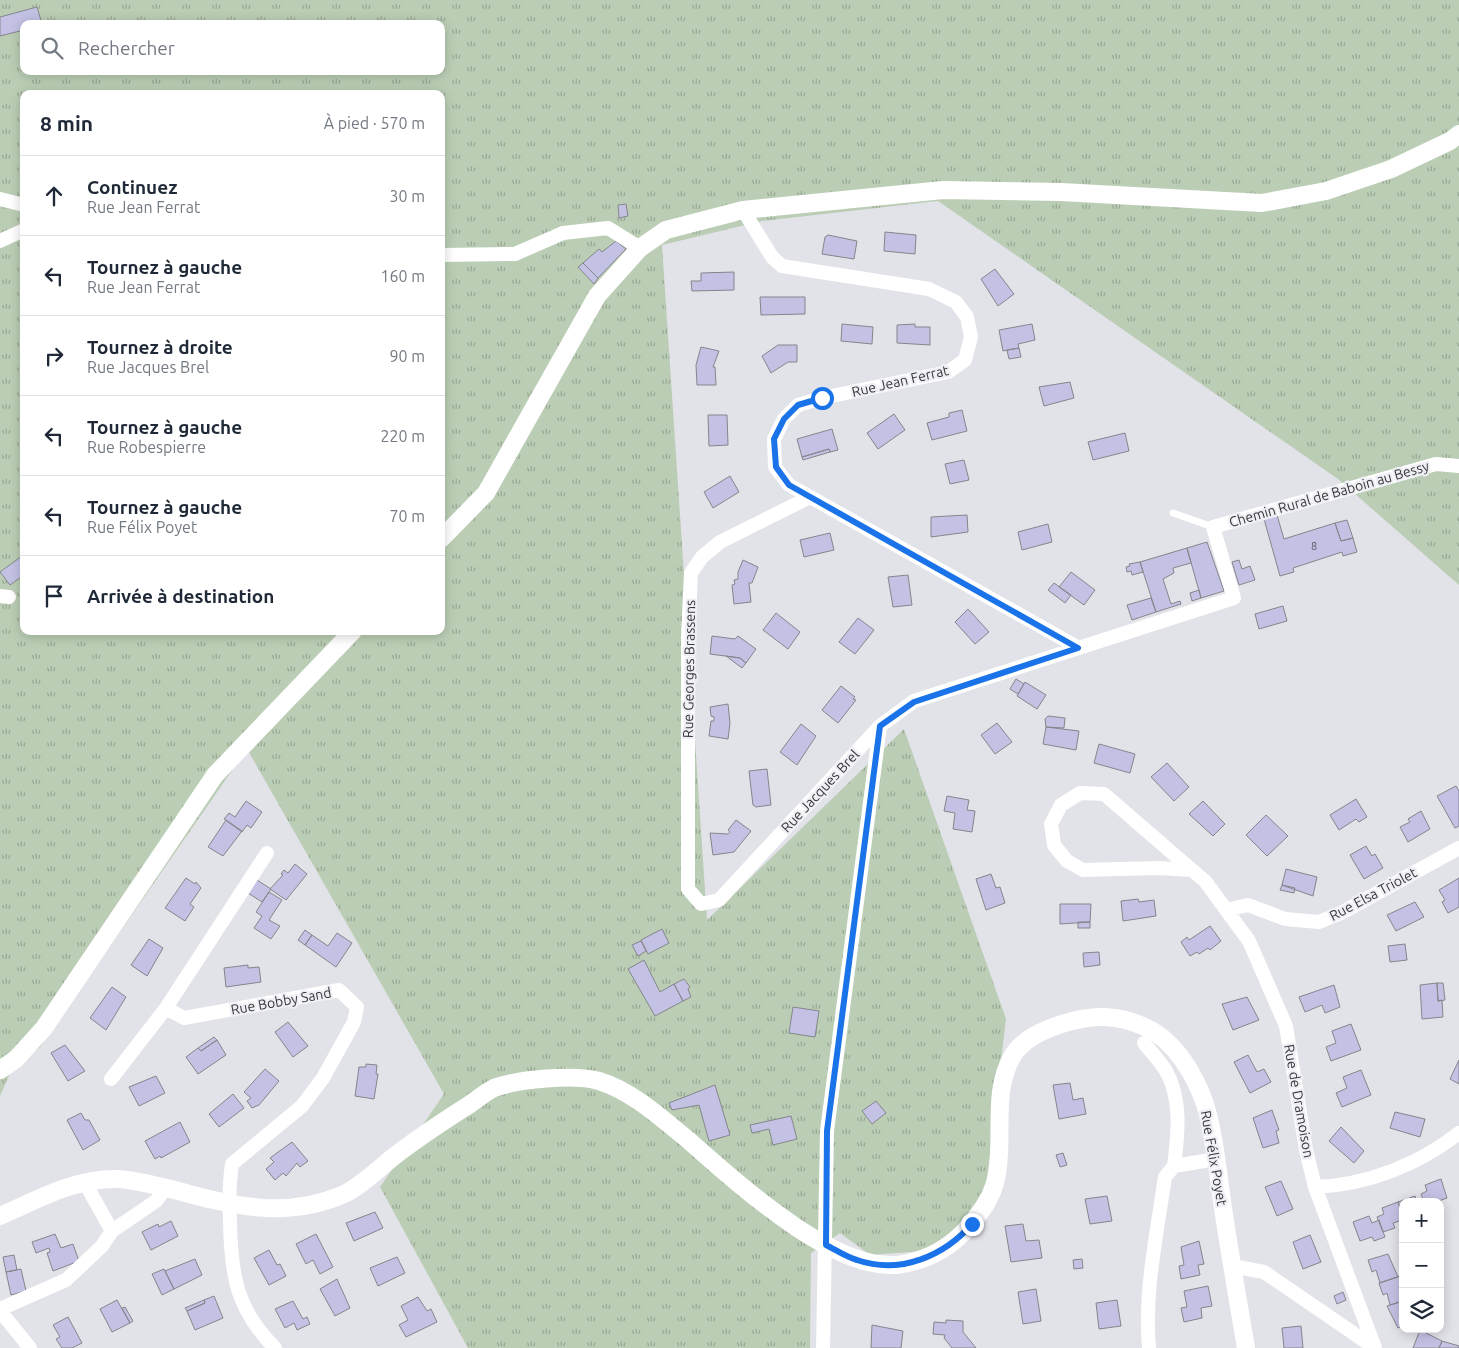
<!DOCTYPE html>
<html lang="fr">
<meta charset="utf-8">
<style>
body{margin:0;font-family:Ubuntu,sans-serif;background:#f6f6f7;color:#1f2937}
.controls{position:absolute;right:15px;bottom:15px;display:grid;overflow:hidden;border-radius:10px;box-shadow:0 2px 12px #0003}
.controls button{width:45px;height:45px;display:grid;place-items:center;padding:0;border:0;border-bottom:1px solid #e0e1e3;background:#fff;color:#1f2937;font:25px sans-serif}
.stop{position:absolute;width:15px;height:15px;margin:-11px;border:4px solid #1a73e8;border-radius:50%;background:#fff}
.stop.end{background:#1a73e8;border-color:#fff;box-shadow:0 1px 5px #0008}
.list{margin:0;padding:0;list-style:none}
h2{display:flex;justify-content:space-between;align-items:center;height:65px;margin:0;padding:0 20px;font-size:21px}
h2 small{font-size:16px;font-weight:400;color:#747a83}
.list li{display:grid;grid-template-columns:32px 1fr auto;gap:15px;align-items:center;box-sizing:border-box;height:80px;padding:0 20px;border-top:1px solid #e0e1e3}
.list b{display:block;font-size:19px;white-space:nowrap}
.list p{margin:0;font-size:16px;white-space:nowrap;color:#747a83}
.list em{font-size:16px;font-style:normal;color:#747a83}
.icon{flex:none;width:28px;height:28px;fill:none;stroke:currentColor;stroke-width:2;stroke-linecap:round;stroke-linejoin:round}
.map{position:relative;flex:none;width:1459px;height:1348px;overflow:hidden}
.search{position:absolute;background:#fff;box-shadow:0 2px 12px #0003;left:20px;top:20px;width:425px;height:55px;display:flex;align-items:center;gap:12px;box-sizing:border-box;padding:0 18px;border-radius:10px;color:#747a83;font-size:19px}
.panel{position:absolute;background:#fff;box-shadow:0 2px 12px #0003;left:20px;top:90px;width:425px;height:545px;border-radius:10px}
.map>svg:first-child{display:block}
.grass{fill:url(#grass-tufts);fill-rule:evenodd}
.building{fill:#c4c2e4;stroke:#85858b}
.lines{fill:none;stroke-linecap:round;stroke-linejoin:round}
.service{stroke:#fff;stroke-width:7}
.minor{stroke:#fff;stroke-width:14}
.tertiary{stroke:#fff;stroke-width:18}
.route{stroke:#1a73e8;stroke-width:6}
.labels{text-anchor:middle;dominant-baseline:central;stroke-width:4.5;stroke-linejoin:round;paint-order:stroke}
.number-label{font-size:11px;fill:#5b5a64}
.street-label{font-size:14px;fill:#38383a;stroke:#efeff6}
</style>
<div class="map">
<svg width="1459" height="1348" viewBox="0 0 1459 1348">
<defs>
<pattern id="grass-tufts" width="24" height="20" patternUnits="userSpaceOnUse" patternTransform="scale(1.25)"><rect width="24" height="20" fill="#bbceb5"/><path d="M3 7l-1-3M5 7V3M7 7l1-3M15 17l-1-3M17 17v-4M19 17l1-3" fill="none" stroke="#99a894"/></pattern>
</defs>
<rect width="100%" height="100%" fill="#e2e2e9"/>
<path class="grass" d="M0,0H1459V585L1338,479L938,201L762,221L662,245L707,920L904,729L1006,1019L985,1196L962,1224L925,1251L870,1255L840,1233L811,1253L810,1348H468L380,1187L444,1094L247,749L40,1047L10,1073L0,1096ZM24,24H441V71H24ZM24,94H441V631H24Z"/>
<path class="building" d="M37,7L42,24H24V30L0,36V17Z
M626,204L628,216L619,218L618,205Z
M885,232L916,235L915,254L884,251Z
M828,235L857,241L854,259L822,254L825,237Z
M616,241L626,249L598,278L583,263L599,249L602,252Z
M583,263L598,278L594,284L578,267Z
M995,269L1014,294L998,306L981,279Z
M734,272V290L692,291L691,281H701V273Z
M760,297H805V314L761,315Z
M842,324L873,327L872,344L841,341Z
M915,324V327H930V345L897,343V325Z
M1032,324L1035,340L1018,344L1019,348L1003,351L999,330Z
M778,345H797V362H788L771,373L762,356Z
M701,347L719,351L713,367H715L716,385H697L696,365Z
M1019,348L1021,357L1009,359L1007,350Z
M1070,382L1074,398L1044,406L1039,387Z
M962,410L967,431L932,440L927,423L949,417V413Z
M894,414L905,430L878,449L867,433Z
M708,415H727L728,445L709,446Z
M832,429L838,450L830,452L829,449L802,457L797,439Z
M1125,433L1129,451L1093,460L1088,442Z
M829,449L830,452L803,460L802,457Z
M964,460L969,480L950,484L945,464Z
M730,476L739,492L713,508L704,492Z
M967,515L968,532L931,537V517Z
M1277,515L1284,539L1335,523L1341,541L1353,538L1357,552L1343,556L1342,552L1293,568L1294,572L1280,576L1264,519Z
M1347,520L1353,538L1341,541L1335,523Z
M1048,524L1052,542L1022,550L1018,532Z
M830,533L834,550L804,557L800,540Z
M1207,542L1224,591L1201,598L1187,548Z
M1187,548L1191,563L1173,568L1174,573L1163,579L1171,604L1180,601L1181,604L1156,612L1140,562Z
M22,556L24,575L10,585L0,572Z
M743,560L758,567L752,583H749L751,602L734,604L732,585L735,584L734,580L738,579V572Z
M1239,560L1242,569L1250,566L1255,580L1239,585L1232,562Z
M1140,562L1143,572L1132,575L1131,571L1127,572L1126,567L1130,566L1129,564Z
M1071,572L1095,590L1084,605L1059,587Z
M908,575L912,605L893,607L888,577Z
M1054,583L1071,595L1065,603L1048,590Z
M1199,590L1201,598L1192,601L1190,593Z
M1151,598L1156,612L1132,620L1127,605Z
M1283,606L1287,621L1259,629L1255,614Z
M968,609L989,632L975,644L955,622Z
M776,613L800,632L788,649L763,630Z
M858,618L874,630L855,654L839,642Z
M712,636L735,639L738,636L756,649L746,663L740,658L710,654Z
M726,656L740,658L746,663L742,668Z
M1016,679L1024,684L1018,694L1010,689Z
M1025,682L1046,695L1037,709L1017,696Z
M841,686L855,697L853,699L856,700L838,723L822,710Z
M728,704L730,723L728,739L709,736L711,721H714V717L711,716L710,707Z
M1048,716L1065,718L1064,728L1046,727L1045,719Z
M997,723L1012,742L995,754L981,735Z
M801,724L816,736L797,765L780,752Z
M1046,727L1079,731L1076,750L1043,744Z
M1099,744L1135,754L1130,773L1094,763Z
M1167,763L1189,787L1174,801L1151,777Z
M767,769L771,805L756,807L753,805L749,771Z
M1456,786L1459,791V826L1455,828L1437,796Z
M947,796L969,800L967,810L975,811L972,832L953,829L955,813L944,811Z
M1356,799L1367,817L1359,822L1356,819L1339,830L1330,815Z
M246,801L262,812L251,828L247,825L242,832L224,819L229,813L235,817Z
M1203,801L1225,824L1213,836L1189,814Z
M1421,811L1430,829L1408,842L1400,827L1410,822L1408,819Z
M1266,815L1288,836L1267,856L1246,835Z
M226,820L242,831L223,856L208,847Z
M736,820L751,831L734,852L713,855L710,833L728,834L730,832L728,830Z
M1366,846L1372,856L1375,854L1383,868L1364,879L1350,855Z
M295,864L307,874L286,900L270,889L283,875L281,874L284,870L288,873Z
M1286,869L1317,877L1313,896L1282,885Z
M991,874L996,888L1000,887L1005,903L986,910L976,879Z
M186,878L195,884L196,882L201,888L190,904L194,907L185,921L165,908Z
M1459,878V907L1448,913L1442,902L1445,900L1439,890Z
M257,880L271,889L262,902L248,893Z
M1282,885L1295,888L1294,893L1280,890Z
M269,892L282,900L269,920L280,926L271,939L254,928L262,916L256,912Z
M1138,899L1139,902L1154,900L1156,916L1123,921L1121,901Z
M1415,902L1424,917L1396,931L1387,915Z
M1060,904H1091L1090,922L1060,924Z
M1078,922H1090V928H1078Z
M1210,926L1221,941L1210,950L1208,948L1199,954L1197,952L1190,956L1181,942L1187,937L1189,940Z
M662,929L669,943L648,954L641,940Z
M305,930L312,935L305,945L298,940Z
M337,933L352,943L336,967L305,945L312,935L328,946Z
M149,939L163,948L147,976L131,965Z
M641,941L646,951L638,956L632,945Z
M1405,944L1407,960L1390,962L1388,946Z
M1099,952L1100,965L1084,967L1083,953Z
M644,960L660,992L674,984L683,1001L655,1016L628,969Z
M248,965V968L259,967L261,982L226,987L224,968Z
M684,979L690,987L688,989L691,997L683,1001L674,984Z
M1437,983H1443L1445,1000L1438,1001Z
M1437,983L1438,1001L1442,1000L1443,1017L1422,1019L1420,985Z
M1334,985L1340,1007L1325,1013L1322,1005L1305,1012L1299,997Z
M112,987L126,997L106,1030L90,1018Z
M1247,997L1259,1020L1233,1030L1222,1004Z
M793,1007L819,1011L815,1037L789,1033Z
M288,1022L308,1046L293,1057L275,1032Z
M1351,1024L1361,1050L1331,1061L1326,1047L1336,1043L1332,1031Z
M214,1037L217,1040L201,1051L198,1048Z
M217,1040L226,1055L198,1074L186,1057L198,1048L201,1051Z
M65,1045L85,1071L68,1081L51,1053Z
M1248,1055L1257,1072L1264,1069L1271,1082L1250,1093L1234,1062Z
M1459,1060V1084L1450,1079Z
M366,1064L377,1065L376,1074H378L374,1099L355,1096L359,1067H366Z
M265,1069L279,1081L259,1105L252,1108L247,1101L251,1098L244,1092Z
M1361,1070L1371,1095L1342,1107L1336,1093L1347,1088L1343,1077Z
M156,1076L165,1093L139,1106L129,1087Z
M1070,1083L1073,1100L1083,1098L1086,1114L1059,1119L1053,1085Z
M715,1085L730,1135L709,1141L699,1105L672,1110L669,1103Z
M233,1094L244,1108L219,1127L209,1114Z
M876,1101L886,1113L872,1124L862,1111Z
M1272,1110L1279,1130L1276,1131L1279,1143L1263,1148L1253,1118Z
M1395,1112L1425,1119L1420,1137L1390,1128Z
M81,1113L85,1120H89L100,1140L83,1150L67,1120Z
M791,1116L797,1139L773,1145L769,1129L752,1133L750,1125Z
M180,1122L190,1142L161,1158L160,1156L155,1159L145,1141Z
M1341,1127L1364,1151L1354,1163L1329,1141Z
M292,1142L308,1161L300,1167L297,1163L286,1176L283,1173L275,1180L266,1169L274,1162L270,1158Z
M1063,1153L1067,1165L1060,1167L1056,1155Z
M1441,1179L1447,1198L1436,1202H1424L1421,1194L1427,1191L1425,1185Z
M1281,1181L1293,1209L1277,1216L1265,1187Z
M1107,1196L1112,1221L1090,1224L1085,1199Z
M1415,1196L1417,1202H1403V1214L1398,1202Z
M1398,1202L1403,1220L1393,1223L1395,1228L1383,1232L1377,1217L1384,1214L1382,1208Z
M375,1212L383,1228L354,1241L346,1223Z
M1369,1216L1372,1223L1379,1220L1385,1237L1374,1241L1372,1237L1360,1241L1353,1222Z
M171,1221L178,1236L151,1250L142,1232L158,1224L159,1227Z
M1023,1224L1026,1241L1039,1240L1042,1258L1011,1262L1005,1226Z
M55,1234L61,1248L73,1244L79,1261L53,1271L47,1253L50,1252L49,1248L36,1253L32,1242Z
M316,1234L333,1267L320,1274L313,1260L306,1264L296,1244Z
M1310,1235L1321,1262L1303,1269L1293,1242Z
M1199,1241L1204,1264L1198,1265L1200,1275L1181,1279L1179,1266L1184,1265L1181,1247Z
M269,1250L277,1265L280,1264L286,1276L269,1285L254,1258Z
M1388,1254L1398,1277L1380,1283L1376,1270L1372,1272L1368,1260Z
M14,1255L17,1270L6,1272L3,1257Z
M397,1257L405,1273L378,1286L370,1268Z
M195,1259L202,1275L174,1289L165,1271Z
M1082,1259L1083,1268L1074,1269L1073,1260Z
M21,1269L26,1291L11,1295L6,1272Z
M164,1269L174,1289L162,1295L152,1274Z
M1400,1276L1403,1282V1301L1390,1305L1387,1293L1383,1295L1379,1283Z
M337,1279L350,1308L335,1316L320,1289Z
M1208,1286L1212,1306L1201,1308L1202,1318L1184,1322L1181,1308L1187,1307L1184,1291Z
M1036,1289L1041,1321L1023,1324L1018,1292Z
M1343,1292L1346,1300L1337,1304L1334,1296Z
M214,1296L223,1318L195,1330L187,1311L205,1303L204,1300Z
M418,1297L427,1311L431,1309L437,1322L406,1337L399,1325L408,1320L401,1306Z
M117,1300L130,1323L112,1332L100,1309Z
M204,1300L205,1303L187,1311L185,1308Z
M1117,1300L1121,1326L1099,1329L1096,1303Z
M293,1301L303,1319L307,1317L310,1324L297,1330L294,1323L285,1328L275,1309Z
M1403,1301V1326L1398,1328L1387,1306Z
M125,1307L133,1321L130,1323L122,1308Z
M68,1317L82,1343L72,1348H62L56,1339L60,1337L53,1325Z
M946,1320L963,1321V1332L976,1348H952L944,1338L945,1335L933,1334L934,1322L946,1323Z
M872,1325L903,1331L901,1348H871Z
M1301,1326L1303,1348H1284L1282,1328Z
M1420,1330L1442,1341L1439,1348H1413Z
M1442,1341L1459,1346V1348H1439Z"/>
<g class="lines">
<path class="service" d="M1173,513L1213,527"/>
<path class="minor" d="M0,199L24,205
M743,210L772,257L782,266L929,289L956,302L967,317L971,337L965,360L948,372L822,398L798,405L784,419L774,439L775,467L789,485L1079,648
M0,241L24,230
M441,255L515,254L563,233L608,228L640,248
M810,497L720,542L702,557L691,573L688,637V889L701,904L719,900L880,726L914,701L1234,598L1213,527L1436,464L1459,466
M0,596L9,597
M1192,870L1158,868L1083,870L1067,861L1054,845L1051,824L1061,805L1080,793L1104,794L1192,870L1205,881L1249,941L1286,1026L1306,1150L1315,1187L1375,1348
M1226,910L1248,905L1285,919L1319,922L1341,913L1459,848
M166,1008L184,1018L339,990L357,1007L354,1022L323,1078L302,1106L232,1164C229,1184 229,1202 230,1222C231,1275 236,1309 275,1348
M1144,1043C1151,1052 1160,1061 1166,1071C1182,1099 1178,1135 1174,1166
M111,1079L166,1008L267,853
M85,1183L112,1231
M1315,1187C1367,1185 1418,1165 1459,1133
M1232,1266L1264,1272L1375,1348
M0,1309L66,1280L102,1246L112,1231L156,1201L166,1188
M0,1311L30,1348
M823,1348L827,1131L880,726
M1149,1348C1144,1292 1157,1233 1165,1177L1174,1166L1216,1159"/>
<path class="tertiary" d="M441,539L486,493L597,296L640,248L666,230L743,210L943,190L1061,192L1262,203L1326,191L1391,169L1450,141L1459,134
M0,1070L16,1059L44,1028L215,775L353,631
M0,1216C37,1200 75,1178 117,1179C137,1180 159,1186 178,1191C234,1206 285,1219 342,1195C360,1187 377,1170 392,1158C415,1140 439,1124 464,1108C474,1102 484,1093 494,1088C518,1079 575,1074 599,1081C632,1091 661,1118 687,1139C735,1181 837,1276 903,1264C931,1259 952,1247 970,1225C982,1211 992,1197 996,1179C1005,1140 991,1094 1012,1057C1022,1039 1043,1030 1062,1024C1092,1014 1118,1014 1147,1028C1175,1041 1195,1075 1205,1104C1215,1137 1218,1174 1223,1208C1230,1255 1238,1301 1246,1348"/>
</g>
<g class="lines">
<path class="route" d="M822,398L798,405L784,419L774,439L776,467L789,485L1078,648L914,702L880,726L827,1131L826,1245C836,1250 846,1257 857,1260C900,1275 944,1256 972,1224"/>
</g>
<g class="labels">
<g class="number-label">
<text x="1314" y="546">8</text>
</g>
<g class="street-label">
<text transform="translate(900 381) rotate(-13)">Rue Jean Ferrat</text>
<text transform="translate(1329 494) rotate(-16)">Chemin Rural de Baboin au Bessy</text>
<text transform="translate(689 669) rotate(-89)">Rue Georges Brassens</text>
<text transform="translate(820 791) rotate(-47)">Rue Jacques Brel</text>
<text transform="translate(1373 894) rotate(-28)">Rue Elsa Triolet</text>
<text transform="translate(281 1001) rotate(-10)">Rue Bobby Sand</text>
<text transform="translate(1299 1101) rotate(80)">Rue de Dramoison</text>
<text transform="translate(1214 1158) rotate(80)">Rue Félix Poyet</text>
</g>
</g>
</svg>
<div class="controls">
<button>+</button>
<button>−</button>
<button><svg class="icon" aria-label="layers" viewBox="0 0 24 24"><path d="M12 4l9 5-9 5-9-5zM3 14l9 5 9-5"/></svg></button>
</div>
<div class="stop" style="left:822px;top:398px"></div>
<div class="stop end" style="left:972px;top:1224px"></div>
<div class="search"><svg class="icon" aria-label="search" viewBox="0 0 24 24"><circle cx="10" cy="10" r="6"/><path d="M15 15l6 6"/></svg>Rechercher</div>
<section class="panel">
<h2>8 min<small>À pied · 570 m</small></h2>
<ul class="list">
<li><svg class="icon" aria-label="ahead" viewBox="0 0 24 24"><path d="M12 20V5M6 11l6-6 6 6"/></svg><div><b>Continuez</b><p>Rue Jean Ferrat</p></div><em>30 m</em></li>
<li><svg class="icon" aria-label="left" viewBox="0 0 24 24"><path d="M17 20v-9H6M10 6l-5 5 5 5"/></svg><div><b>Tournez à gauche</b><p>Rue Jean Ferrat</p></div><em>160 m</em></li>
<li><svg class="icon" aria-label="right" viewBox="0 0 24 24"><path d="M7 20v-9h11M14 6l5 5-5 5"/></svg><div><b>Tournez à droite</b><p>Rue Jacques Brel</p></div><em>90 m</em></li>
<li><svg class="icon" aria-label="left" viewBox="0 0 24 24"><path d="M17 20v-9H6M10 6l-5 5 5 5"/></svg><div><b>Tournez à gauche</b><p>Rue Robespierre</p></div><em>220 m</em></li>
<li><svg class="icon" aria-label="left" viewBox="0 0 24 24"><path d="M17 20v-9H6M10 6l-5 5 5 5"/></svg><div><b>Tournez à gauche</b><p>Rue Félix Poyet</p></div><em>70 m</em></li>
<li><svg class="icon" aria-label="arrive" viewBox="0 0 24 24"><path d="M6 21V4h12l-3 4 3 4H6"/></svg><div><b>Arrivée à destination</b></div></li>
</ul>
</section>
</div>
